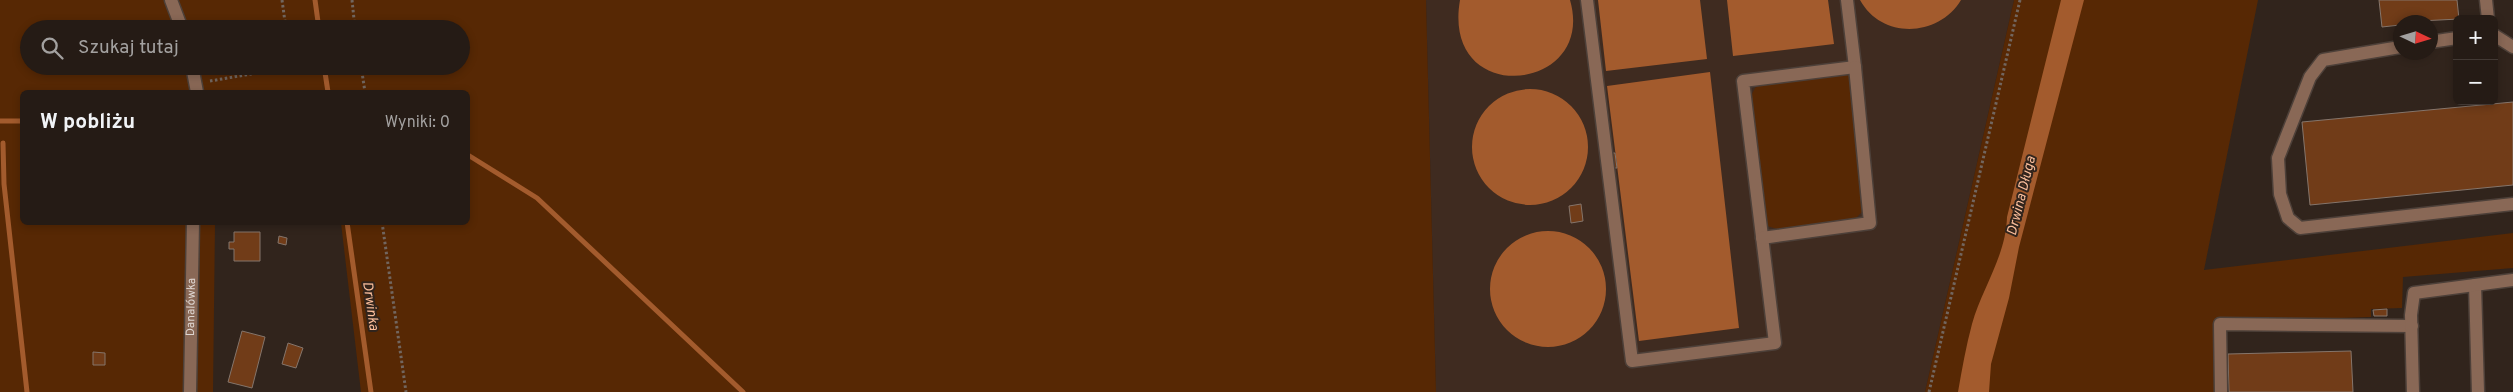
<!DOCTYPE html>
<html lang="pl">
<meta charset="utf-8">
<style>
body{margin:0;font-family:Overpass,sans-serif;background:#312822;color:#f1f3f6}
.controls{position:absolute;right:15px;top:15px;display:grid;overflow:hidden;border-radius:8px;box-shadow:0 2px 8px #0003}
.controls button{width:45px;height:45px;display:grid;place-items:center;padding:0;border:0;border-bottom:1px solid #423934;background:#251b15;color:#f1f3f6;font:25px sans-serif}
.compass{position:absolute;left:2393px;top:15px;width:45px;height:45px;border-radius:50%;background:#251b15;box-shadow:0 2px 8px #0003;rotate:94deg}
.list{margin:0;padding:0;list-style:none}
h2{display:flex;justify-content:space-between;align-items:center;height:65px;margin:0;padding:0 20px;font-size:21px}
h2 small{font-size:16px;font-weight:400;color:#a3a1a0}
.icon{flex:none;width:28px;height:28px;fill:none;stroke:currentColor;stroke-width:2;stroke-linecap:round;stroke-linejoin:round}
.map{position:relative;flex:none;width:2513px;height:392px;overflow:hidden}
.search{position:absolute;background:#251b15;box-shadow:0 2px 8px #0003;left:20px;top:20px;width:450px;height:55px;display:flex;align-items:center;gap:12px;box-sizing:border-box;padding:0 18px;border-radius:28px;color:#a3a1a0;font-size:19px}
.panel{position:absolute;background:#251b15;box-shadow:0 2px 8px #0003;left:20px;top:90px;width:450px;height:135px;border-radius:8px}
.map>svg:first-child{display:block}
.built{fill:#3f2b20}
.green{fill:#572804;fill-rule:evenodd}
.water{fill:#a35b2d}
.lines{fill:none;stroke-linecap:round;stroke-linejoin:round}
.stream{stroke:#a35b2d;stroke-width:5}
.building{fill:#713c18;stroke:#85756b}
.minor-casing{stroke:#4d4039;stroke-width:15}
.path{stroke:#72665f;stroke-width:3;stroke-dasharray:2.5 2.5;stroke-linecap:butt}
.minor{stroke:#896856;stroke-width:12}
.labels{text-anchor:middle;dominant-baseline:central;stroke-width:4;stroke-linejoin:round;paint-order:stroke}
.street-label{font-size:12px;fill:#ded5d0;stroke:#31241c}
.water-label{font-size:14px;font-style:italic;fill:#fbbe9b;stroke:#31241c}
</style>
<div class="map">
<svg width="2513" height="392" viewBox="0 0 2513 392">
<rect width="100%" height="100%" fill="#31241c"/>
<path class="built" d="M1426,0H2014L1925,392H1436Z"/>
<path class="green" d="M0,0H1426L1436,392H361L341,223L468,222V92H22V222L215,223L213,392H0ZM29,29H461V66H29Z
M2014,0H2258L2204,270L2513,233V268L2403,277L2402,308L2371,309V317L2213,322L2214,392H1925Z
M1853,73L1866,208L1855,219L1781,230L1767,226L1763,214L1750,98L1755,88L1761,84Z"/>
<path class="water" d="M1460,0H1570C1597,93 1441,109 1460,0Z
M1598,0H1700L1707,59L1606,71Z
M1727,0H1828L1834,44L1733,56Z
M1860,0H1961C1939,37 1882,40 1860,0Z
M2061,0H2084L2019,247L2009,298L1991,364L1989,392H1958C1962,369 1966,346 1972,324C1982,288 2006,256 2007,217Z
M1710,72L1739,328L1639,341L1607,86Z
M1472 147a58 58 0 1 1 116 0a58 58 0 1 1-116 0Z
M1490 289a58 58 0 1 1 116 0a58 58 0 1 1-116 0Z"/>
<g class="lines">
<path class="stream" d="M315,0L319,29
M324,66L328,92
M0,121H22
M3,143L4,184L27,392
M468,155L537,198L743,392
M347,222L371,392"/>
</g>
<path class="building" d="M2379,0H2457L2459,19L2400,22V25L2382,27Z
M2513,102V185L2310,205L2302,122Z
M1611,153H1615L1617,168H1612Z
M1581,204L1583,221L1571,223L1569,206Z
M234,232H260V261H234V249H229V242H234Z
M279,236L287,238L286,245L278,243Z
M2387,309V316H2374L2373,310Z
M242,331L265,337L252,388L228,382Z
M288,343L303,348L296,368L282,364Z
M2351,351L2353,392H2229L2228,354Z
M93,352L105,353V365H93Z"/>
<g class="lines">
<g class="minor-casing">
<g id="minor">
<path d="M171,0L182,29"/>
<path d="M1587,0L1632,361L1775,343L1743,81L1855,67L1847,0"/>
<path d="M2486,0L2488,19"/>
<path d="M2494,35L2513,47"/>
<path d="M2430,42L2457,38"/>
<path d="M2400,47L2323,60L2310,77L2278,158L2280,194L2288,218L2300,228L2513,204"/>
<path d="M192,66L197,92"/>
<path d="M1762,238L1870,223L1855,67"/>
<path d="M2475,285L2478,392"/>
<path id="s1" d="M190,392L193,222"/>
<path d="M2221,392L2220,324L2412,326"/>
<path d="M2413,392L2411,315L2414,293L2513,280"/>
</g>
</g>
<path class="path" d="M282,0L286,29
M352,0L355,29
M361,66L365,92
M210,81L298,66
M382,222L406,392
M1929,392L2020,0"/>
<use href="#minor" class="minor"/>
</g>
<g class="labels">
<g class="street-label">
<text stroke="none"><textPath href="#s1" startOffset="85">Danalówka</textPath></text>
</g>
<g class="water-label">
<text transform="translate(2022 196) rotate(-76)">Drwina Długa</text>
<text transform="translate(370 306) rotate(82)">Drwinka</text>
</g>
</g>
</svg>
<div class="controls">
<button>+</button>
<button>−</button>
</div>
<svg class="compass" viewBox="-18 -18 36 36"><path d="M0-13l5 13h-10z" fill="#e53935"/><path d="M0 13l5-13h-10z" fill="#a3a1a0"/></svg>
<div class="search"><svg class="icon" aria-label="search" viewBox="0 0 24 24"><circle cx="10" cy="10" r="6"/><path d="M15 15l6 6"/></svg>Szukaj tutaj</div>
<section class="panel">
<h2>W pobliżu<small>Wyniki: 0</small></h2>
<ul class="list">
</ul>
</section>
</div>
